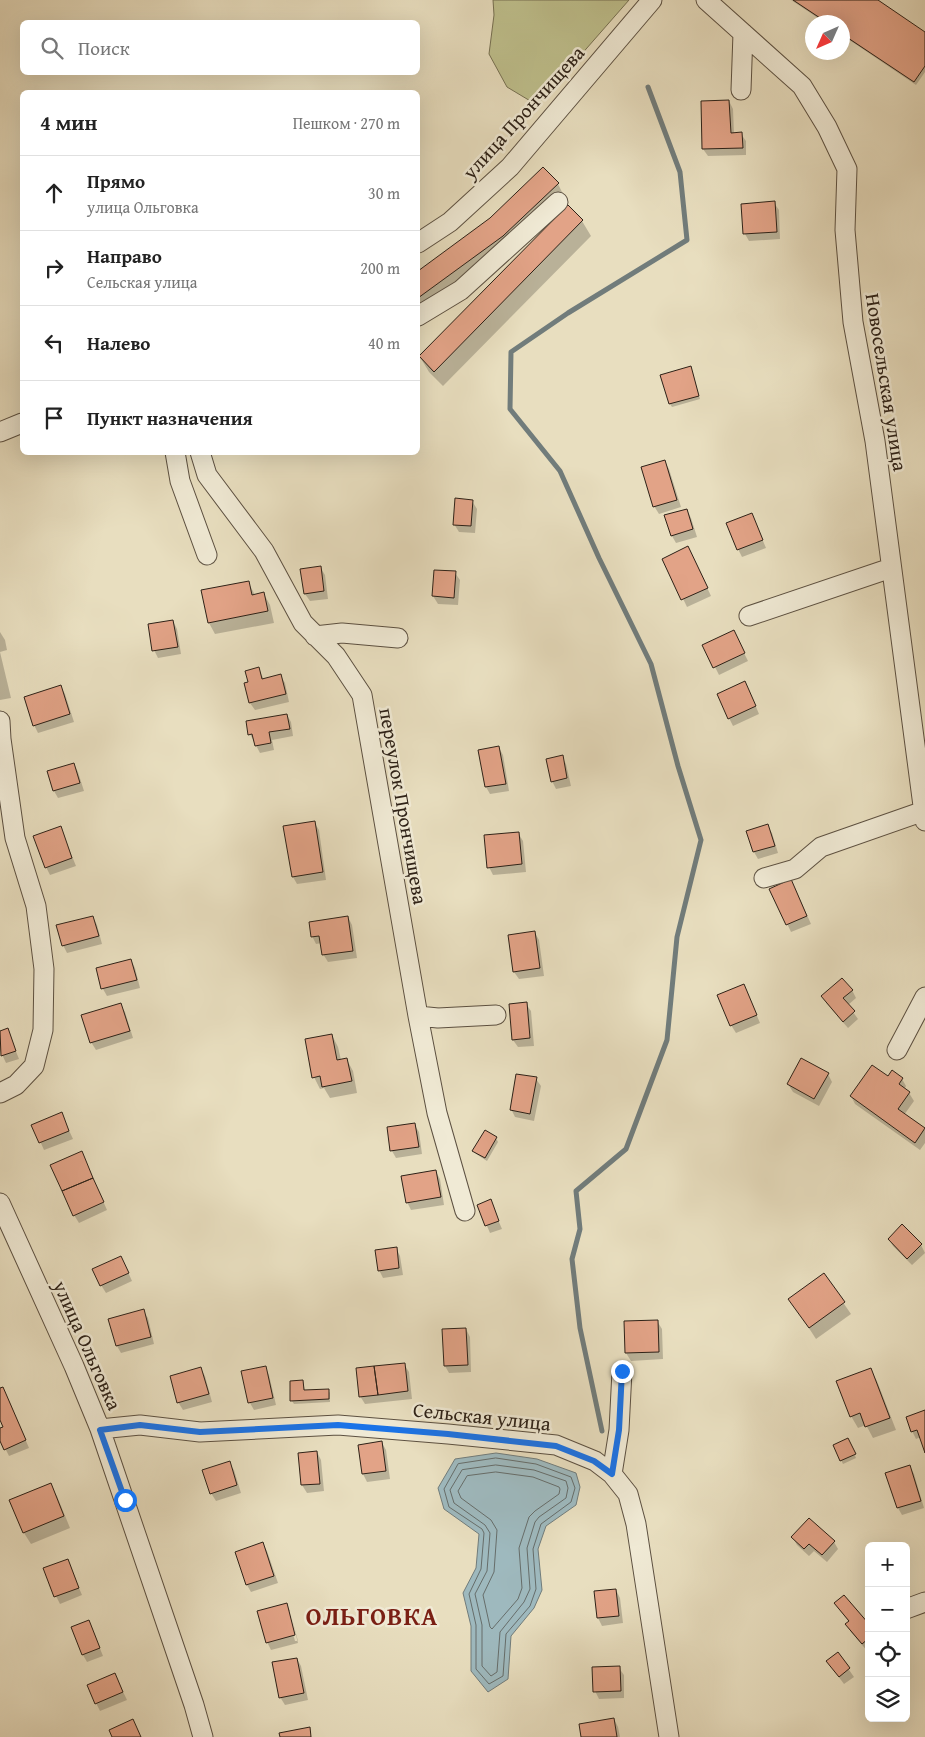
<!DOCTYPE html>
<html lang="ru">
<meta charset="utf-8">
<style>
body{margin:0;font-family:"Gentium Book Plus",serif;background:#f2f2f2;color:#222}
.controls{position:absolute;right:15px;bottom:15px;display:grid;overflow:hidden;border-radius:8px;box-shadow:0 5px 20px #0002}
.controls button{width:45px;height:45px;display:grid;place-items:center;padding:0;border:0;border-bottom:1px solid #e0e0e0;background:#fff;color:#222;font:25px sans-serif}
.compass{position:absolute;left:805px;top:15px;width:45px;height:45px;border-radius:50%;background:#fff;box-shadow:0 5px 20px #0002;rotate:225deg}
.stop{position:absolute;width:15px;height:15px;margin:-11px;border:4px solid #1a73e8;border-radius:50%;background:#fff}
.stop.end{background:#1a73e8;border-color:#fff;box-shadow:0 1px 5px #0008}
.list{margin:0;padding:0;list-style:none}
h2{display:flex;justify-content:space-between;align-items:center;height:65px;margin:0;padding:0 20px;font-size:21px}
h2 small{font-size:16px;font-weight:400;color:#767676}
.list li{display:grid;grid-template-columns:32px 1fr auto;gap:15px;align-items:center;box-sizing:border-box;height:75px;padding:0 20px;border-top:1px solid #e0e0e0}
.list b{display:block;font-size:19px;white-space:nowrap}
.list p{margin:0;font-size:16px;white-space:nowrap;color:#767676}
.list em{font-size:16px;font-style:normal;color:#767676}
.icon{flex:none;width:28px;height:28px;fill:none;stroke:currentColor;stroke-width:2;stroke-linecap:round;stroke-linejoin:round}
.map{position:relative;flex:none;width:925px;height:1737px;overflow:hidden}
.search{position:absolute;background:#fff;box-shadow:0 5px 20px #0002;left:20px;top:20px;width:400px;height:55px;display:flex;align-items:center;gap:12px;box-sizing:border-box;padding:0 18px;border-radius:8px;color:#767676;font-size:19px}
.panel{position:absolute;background:#fff;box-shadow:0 5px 20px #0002;left:20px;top:90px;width:400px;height:365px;border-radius:8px}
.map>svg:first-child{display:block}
.green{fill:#bebf8c;stroke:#767052}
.water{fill:#9eb9be;stroke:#717c7b}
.shadow{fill:#0003}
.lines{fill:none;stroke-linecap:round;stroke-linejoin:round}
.shore{stroke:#666d6a;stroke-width:1}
.stream{stroke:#717c7b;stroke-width:5}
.building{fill:#e2a387;stroke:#2d2117}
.minor-casing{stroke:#5c5041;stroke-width:21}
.minor{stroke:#f0ead5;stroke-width:19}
.route{stroke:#1a73e8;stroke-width:6}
.labels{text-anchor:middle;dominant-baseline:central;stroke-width:5;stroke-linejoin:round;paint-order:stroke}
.street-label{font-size:20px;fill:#2d2117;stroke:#f0ead5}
.district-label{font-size:25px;font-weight:bold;letter-spacing:1px;fill:#7a1f14;stroke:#f0ead5}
</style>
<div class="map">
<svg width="925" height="1737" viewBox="0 0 925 1737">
<rect width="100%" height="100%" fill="#e8debf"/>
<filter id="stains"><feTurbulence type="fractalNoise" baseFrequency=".004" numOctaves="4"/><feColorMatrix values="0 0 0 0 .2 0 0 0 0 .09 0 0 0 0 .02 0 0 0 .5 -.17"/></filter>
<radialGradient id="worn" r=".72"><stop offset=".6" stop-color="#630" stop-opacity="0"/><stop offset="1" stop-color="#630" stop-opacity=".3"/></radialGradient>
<path class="green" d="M493,0H629L537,105L507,87L489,54L494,15Z"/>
<path class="water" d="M496,1453L537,1459L576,1473L580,1487L576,1505L546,1526L538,1549L542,1590L534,1608L511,1636L508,1679L488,1692L471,1671V1626L463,1593L476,1568L479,1534L444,1509L438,1488L455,1459Z"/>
<path class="shadow" d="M791,0H876L925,33V72L916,85L842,35V22H824Z
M729,101L733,109L734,134H741L746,141V155L708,156L703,149Z
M558,184L564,196L510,248L418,309V272L491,219Z
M774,203L779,210L780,239L749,241L745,234Z
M568,207L582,221L591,236L443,386L429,372L420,357Z
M692,371L700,399L672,407L670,404Z
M664,461L669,469L681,507L659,514L654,506Z
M472,501L477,509L475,533L459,532L454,524Z
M687,510L691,518L697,537L676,543L672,536Z
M752,515L766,548L742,557L738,549Z
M692,555L711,596L687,607L664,559Z
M320,567L325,575L328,599L310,601L305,594Z
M455,573L460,580L458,605L438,604L433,596Z
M248,582L255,595L264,594L270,605L274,623L215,634L209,623Z
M173,621L177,629L181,654L158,658L154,650Z
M0,632L5,640L7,650L0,652L11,698L0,700Z
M737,639L748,661L719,675L704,645Z
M259,669L264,680L280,675L285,683L289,702L255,710L250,703V683Z
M61,687L65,694L74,722L38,733L34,725Z
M749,690L759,714L733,726L729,718Z
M287,715L291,722L293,736L272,740L274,750L260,753L250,734Z
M499,748L503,755L509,791L490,794L486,787Z
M562,757L566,764L571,786L556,789L552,781Z
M74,764L78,772L84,791L58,798L54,791L48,772Z
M314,822L319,830L326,880L297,884L293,877Z
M767,826L772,833L778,853L758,859L754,852L748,832Z
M60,827L76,866L50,875L46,867Z
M518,833L523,841L526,872L493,875L489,867Z
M795,888L811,924L791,932L771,889Z
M93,917L97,925L102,944L67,953L63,945Z
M348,917L352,925L357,958L328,962L323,954L322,943L316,944L312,936Z
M535,933L539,940L544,976L519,979L514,972Z
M131,960L135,968L140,988L107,996L103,989L97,969Z
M744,985L760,1023L736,1033L731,1025Z
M852,990L856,998L848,1005L858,1019L848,1028L827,1004L822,997Z
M120,1004L125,1012L133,1038L96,1050L91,1042Z
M526,1004L531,1011L534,1046L518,1047L513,1040Z
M7,1029L19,1059L6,1063L0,1050V1032Z
M332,1035L338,1047L341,1060H347L353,1071L357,1093L330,1098L324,1088L320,1089L314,1077Z
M828,1074L832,1082L819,1106L793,1092L788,1084Z
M888,1078L902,1079L906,1086L904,1090L909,1093L914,1101L904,1115L925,1130V1143L920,1150L855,1104L851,1096Z
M536,1079L541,1086L534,1121L515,1117L511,1109Z
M61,1113L73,1139L44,1150L33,1125Z
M414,1124L419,1132L422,1154L396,1158L392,1151Z
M496,1138L498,1142L487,1161L476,1154L474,1151Z
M85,1160L107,1210L79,1223L74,1215Z
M436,1172L440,1179L444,1205L411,1210L407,1202Z
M490,1201L502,1229L490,1233L478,1205Z
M889,1239L921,1245L925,1253L912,1265L893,1246Z
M396,1248L400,1256L403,1275L383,1278L379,1270Z
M125,1265L132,1281L106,1293L101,1285Z
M824,1275L851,1314L816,1339L790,1299Z
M143,1311L148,1318L154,1344L121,1353L117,1346L110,1320Z
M657,1321L662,1329L663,1359L631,1361L626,1353L625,1323Z
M466,1329L470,1337L471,1372L449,1373L445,1366Z
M404,1364L409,1372L412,1399L365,1404L360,1396Z
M265,1367L269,1375L276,1405L254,1410L250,1403L242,1372Z
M201,1369L205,1376L212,1402L183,1410L178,1402Z
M870,1369L877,1381L896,1430L873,1438L866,1425L858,1428L851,1416Z
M303,1381L305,1391L328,1390L330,1393V1402L294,1404L292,1401Z
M0,1390L7,1396L29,1448L9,1456L0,1438V1429L5,1427L0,1416Z
M925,1412V1449L921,1437L916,1439L912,1431Z
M848,1440L856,1458L843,1464L834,1446Z
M382,1443L386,1450L390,1479L367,1482L363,1474L359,1446Z
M317,1452L321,1460L324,1491L307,1493L302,1485L299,1454Z
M229,1463L234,1470L241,1493L216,1501L211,1493Z
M910,1467L914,1474L924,1508L902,1515L898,1508Z
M50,1485L57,1496L70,1528L31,1544L24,1533Z
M793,1538L834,1542L838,1549L827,1562L814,1551L809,1556L797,1545Z
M263,1544L267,1551L278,1583L251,1592L247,1585L237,1553Z
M67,1560L82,1595L60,1604L56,1596Z
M616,1590L620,1598L623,1623L602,1626L598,1618L595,1592Z
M286,1604L290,1611H287L295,1641H298L290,1612L298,1643L271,1650L267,1642Z
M835,1604L869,1626V1653L851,1632L847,1625L849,1622Z
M89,1621L103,1656L87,1662L83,1655Z
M838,1654L854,1677L844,1684L832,1668Z
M297,1659L301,1666L308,1700L285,1705L280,1697Z
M619,1668L624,1675V1698L599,1699L595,1691Z
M115,1675L127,1700L100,1711L96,1703Z
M614,1719L618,1727L620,1737H582Z"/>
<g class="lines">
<path class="shore" d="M496,1458L536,1464L571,1477L575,1488L571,1502L541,1524L533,1549L536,1589L530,1606L506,1634L503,1676L489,1684L476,1669V1625L469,1594L481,1569L484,1533L482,1529L449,1507L444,1489L458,1464Z
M496,1465L534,1470L566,1481L568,1488L566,1498L539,1517L535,1522L527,1548L530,1589L524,1602L500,1632L497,1672L491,1676L482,1666V1625L475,1594L487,1571L490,1533L485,1525L454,1503L450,1490L462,1470Z
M496,1472L533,1477L559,1487L560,1489L559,1494L535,1511L529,1517L519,1548L522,1588L518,1599L492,1629L490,1627L483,1595L494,1572L497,1530L491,1520L461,1498L458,1491L467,1476Z"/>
<path class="stream" d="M602,1431L580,1328L572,1259L580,1229L576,1191L626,1149L667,1040L677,937L701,840L678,766L651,664L599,558L560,471L510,409L511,352L568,313L687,240L680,172L648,87"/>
</g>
<path class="building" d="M793,0H878L925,32V66L914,82L842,34V22H826Z
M729,100L731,133L742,132L743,148L702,149L701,101Z
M543,167L559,183L503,236L418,298V271L490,218Z
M775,201L777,232L743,234L741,204Z
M568,205L583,220L434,372L419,356Z
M691,366L699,396L669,404L660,375Z
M665,460L677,500L653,507L641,467Z
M455,498L473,500L471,526L453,525Z
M687,509L693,529L671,536L664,515Z
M752,513L763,540L737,550L726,523Z
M688,546L708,588L681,600L662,559Z
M321,566L324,591L304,594L300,569Z
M434,570L456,571L454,598L432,596Z
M249,581L252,595L264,592L268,611L208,623L201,590Z
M173,620L178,647L152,651L148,624Z
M734,630L745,653L713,668L702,645Z
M259,667L262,679L281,674L286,694L249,703L244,683L248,682L245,671Z
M745,681L756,706L728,719L717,694Z
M61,685L70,714L33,726L24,697Z
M287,714L290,729L269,732L271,743L255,746L252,734L248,735L246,721Z
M499,746L506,784L485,787L478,750Z
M563,755L567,778L551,782L546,759Z
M74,763L80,783L53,791L47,771Z
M315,821L323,872L292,877L283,826Z
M768,824L775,846L753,852L746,831Z
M61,826L72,858L45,868L33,836Z
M519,832L522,864L487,868L484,835Z
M791,879L807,916L786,925L769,889Z
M93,916L99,936L62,946L56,925Z
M348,916L353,951L322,955L319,936L311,937L309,922Z
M535,931L540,968L513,972L508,935Z
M131,959L137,980L101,989L96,968Z
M842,978L853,990L843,998L855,1011L843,1022L821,996Z
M744,984L757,1015L730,1026L717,995Z
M527,1002L530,1038L512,1040L509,1004Z
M121,1003L130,1031L90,1043L81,1015Z
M8,1028L16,1051L1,1056L0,1031Z
M332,1034L337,1060L347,1058L352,1081L322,1087L320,1076L312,1078L305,1039Z
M801,1058L829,1073L814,1099L787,1084Z
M872,1065L888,1076L892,1070L903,1078L899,1084L910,1092L898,1109L925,1128L915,1143L850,1096Z
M516,1074L537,1077L530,1114L510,1110Z
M62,1112L69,1131L39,1143L31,1125Z
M415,1123L419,1147L390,1151L387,1127Z
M485,1130L497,1137L485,1158L472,1151Z
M82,1151L93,1178L62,1191L50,1165Z
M436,1170L441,1197L406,1203L401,1176Z
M93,1178L104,1202L73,1216L62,1191Z
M491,1199L499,1221L485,1226L477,1205Z
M902,1224L922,1244L907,1259L888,1239Z
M397,1247L399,1268L378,1271L375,1250Z
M121,1256L129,1273L100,1286L92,1269Z
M824,1273L845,1302L809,1328L788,1299Z
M144,1309L151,1337L116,1346L108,1319Z
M658,1320L659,1352L625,1353L624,1321Z
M466,1328L468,1365L444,1366L442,1329Z
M405,1363L408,1391L378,1395L374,1366Z
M266,1366L273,1398L248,1403L241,1371Z
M374,1366L378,1395L359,1397L356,1368Z
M201,1367L209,1394L177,1403L170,1376Z
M871,1368L890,1418L865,1427L860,1413L850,1417L836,1381Z
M303,1380L304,1390L329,1389V1399L290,1401V1381Z
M3,1387L26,1440L4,1450L0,1441V1428L3,1427L0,1420V1388Z
M925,1410V1453L917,1430L911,1432L906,1417Z
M848,1438L856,1454L840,1461L833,1445Z
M382,1441L386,1471L362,1474L358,1445Z
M317,1451L320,1484L301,1485L298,1453Z
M230,1461L237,1485L210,1494L202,1470Z
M910,1465L921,1501L897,1508L885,1473Z
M51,1483L64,1516L23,1533L9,1500Z
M809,1518L835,1541L822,1555L809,1544L804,1549L791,1537Z
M263,1542L274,1576L246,1585L235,1552Z
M68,1559L79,1588L54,1597L43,1568Z
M616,1589L619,1616L597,1618L594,1591Z
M844,1595L869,1624V1638L862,1644L845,1624L849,1621L834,1603Z
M287,1603L295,1635L266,1643L257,1611Z
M89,1620L100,1648L82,1655L71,1627Z
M838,1652L850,1668L839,1677L826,1661Z
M297,1658L304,1693L279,1698L272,1662Z
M620,1666L621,1691L593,1692L592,1667Z
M115,1673L123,1692L95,1704L87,1685Z
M614,1718L617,1737H581L579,1724Z
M133,1719L141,1737H112L109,1730Z
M310,1727L311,1737H280L279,1733Z"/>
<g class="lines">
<g class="minor-casing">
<path id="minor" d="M706,0L802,86L827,127L847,169L845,230L853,322L875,441L925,821
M741,90L743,33
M418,243L450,222L510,167L652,0
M418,316L461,290L558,202
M0,432L22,423
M175,452L180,481L207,555
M200,452L207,475L264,551L303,623L336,656L362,695L418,1016L437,1113L465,1211
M749,616L891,568
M315,636L342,633L398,638
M0,721L1,739L15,838L36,906L44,969L43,1030L34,1066L16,1085L0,1093
M764,878L795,869L821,847L924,811
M418,1016L438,1018L496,1015
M897,1050L925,997
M0,1203L74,1366L100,1429L194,1705L203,1737
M100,1429L140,1425L200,1432L338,1425L448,1434L556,1445L595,1461L612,1474L628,1494L636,1524L669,1737
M612,1474L619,1430L622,1371
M906,1609L925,1602"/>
</g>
<use href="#minor" class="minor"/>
</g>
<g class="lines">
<path class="route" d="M125,1500L100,1430L140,1425L200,1432L338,1425L448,1434L556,1446L594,1461L612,1474L619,1430L622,1371"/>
</g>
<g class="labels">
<g class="street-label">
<text transform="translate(523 112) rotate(-48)">улица Прончищева</text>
<text transform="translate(887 382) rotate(81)">Новосельская улица</text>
<text transform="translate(404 806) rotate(80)">переулок Прончищева</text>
<text transform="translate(88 1345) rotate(66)">улица Ольговка</text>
<text transform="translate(482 1416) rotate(6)">Сельская улица</text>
</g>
<g class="district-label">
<text x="372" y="1616">ОЛЬГОВКА</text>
</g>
</g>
<rect width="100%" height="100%" filter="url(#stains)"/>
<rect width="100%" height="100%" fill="url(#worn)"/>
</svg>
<div class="controls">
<button>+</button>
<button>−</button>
<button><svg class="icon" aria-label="locate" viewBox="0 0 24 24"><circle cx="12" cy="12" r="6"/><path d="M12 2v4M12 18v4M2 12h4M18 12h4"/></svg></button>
<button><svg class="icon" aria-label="layers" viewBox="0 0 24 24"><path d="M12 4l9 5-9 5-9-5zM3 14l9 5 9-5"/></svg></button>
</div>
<svg class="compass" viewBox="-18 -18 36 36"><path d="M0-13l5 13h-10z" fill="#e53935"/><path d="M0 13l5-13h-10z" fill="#767676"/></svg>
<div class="stop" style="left:125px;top:1500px"></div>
<div class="stop end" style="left:622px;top:1371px"></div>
<div class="search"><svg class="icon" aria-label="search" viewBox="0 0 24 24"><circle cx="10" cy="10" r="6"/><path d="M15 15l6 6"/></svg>Поиск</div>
<section class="panel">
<h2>4 мин<small>Пешком · 270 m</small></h2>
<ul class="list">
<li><svg class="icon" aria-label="ahead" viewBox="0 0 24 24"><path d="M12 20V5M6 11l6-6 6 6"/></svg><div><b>Прямо</b><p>улица Ольговка</p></div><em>30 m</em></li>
<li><svg class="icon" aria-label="right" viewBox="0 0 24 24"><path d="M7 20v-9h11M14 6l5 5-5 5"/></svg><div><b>Направо</b><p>Сельская улица</p></div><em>200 m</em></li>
<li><svg class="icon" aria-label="left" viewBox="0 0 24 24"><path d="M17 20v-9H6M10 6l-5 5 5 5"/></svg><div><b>Налево</b></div><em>40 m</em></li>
<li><svg class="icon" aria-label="arrive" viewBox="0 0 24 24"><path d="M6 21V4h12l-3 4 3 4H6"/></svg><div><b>Пункт назначения</b></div></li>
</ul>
</section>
</div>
